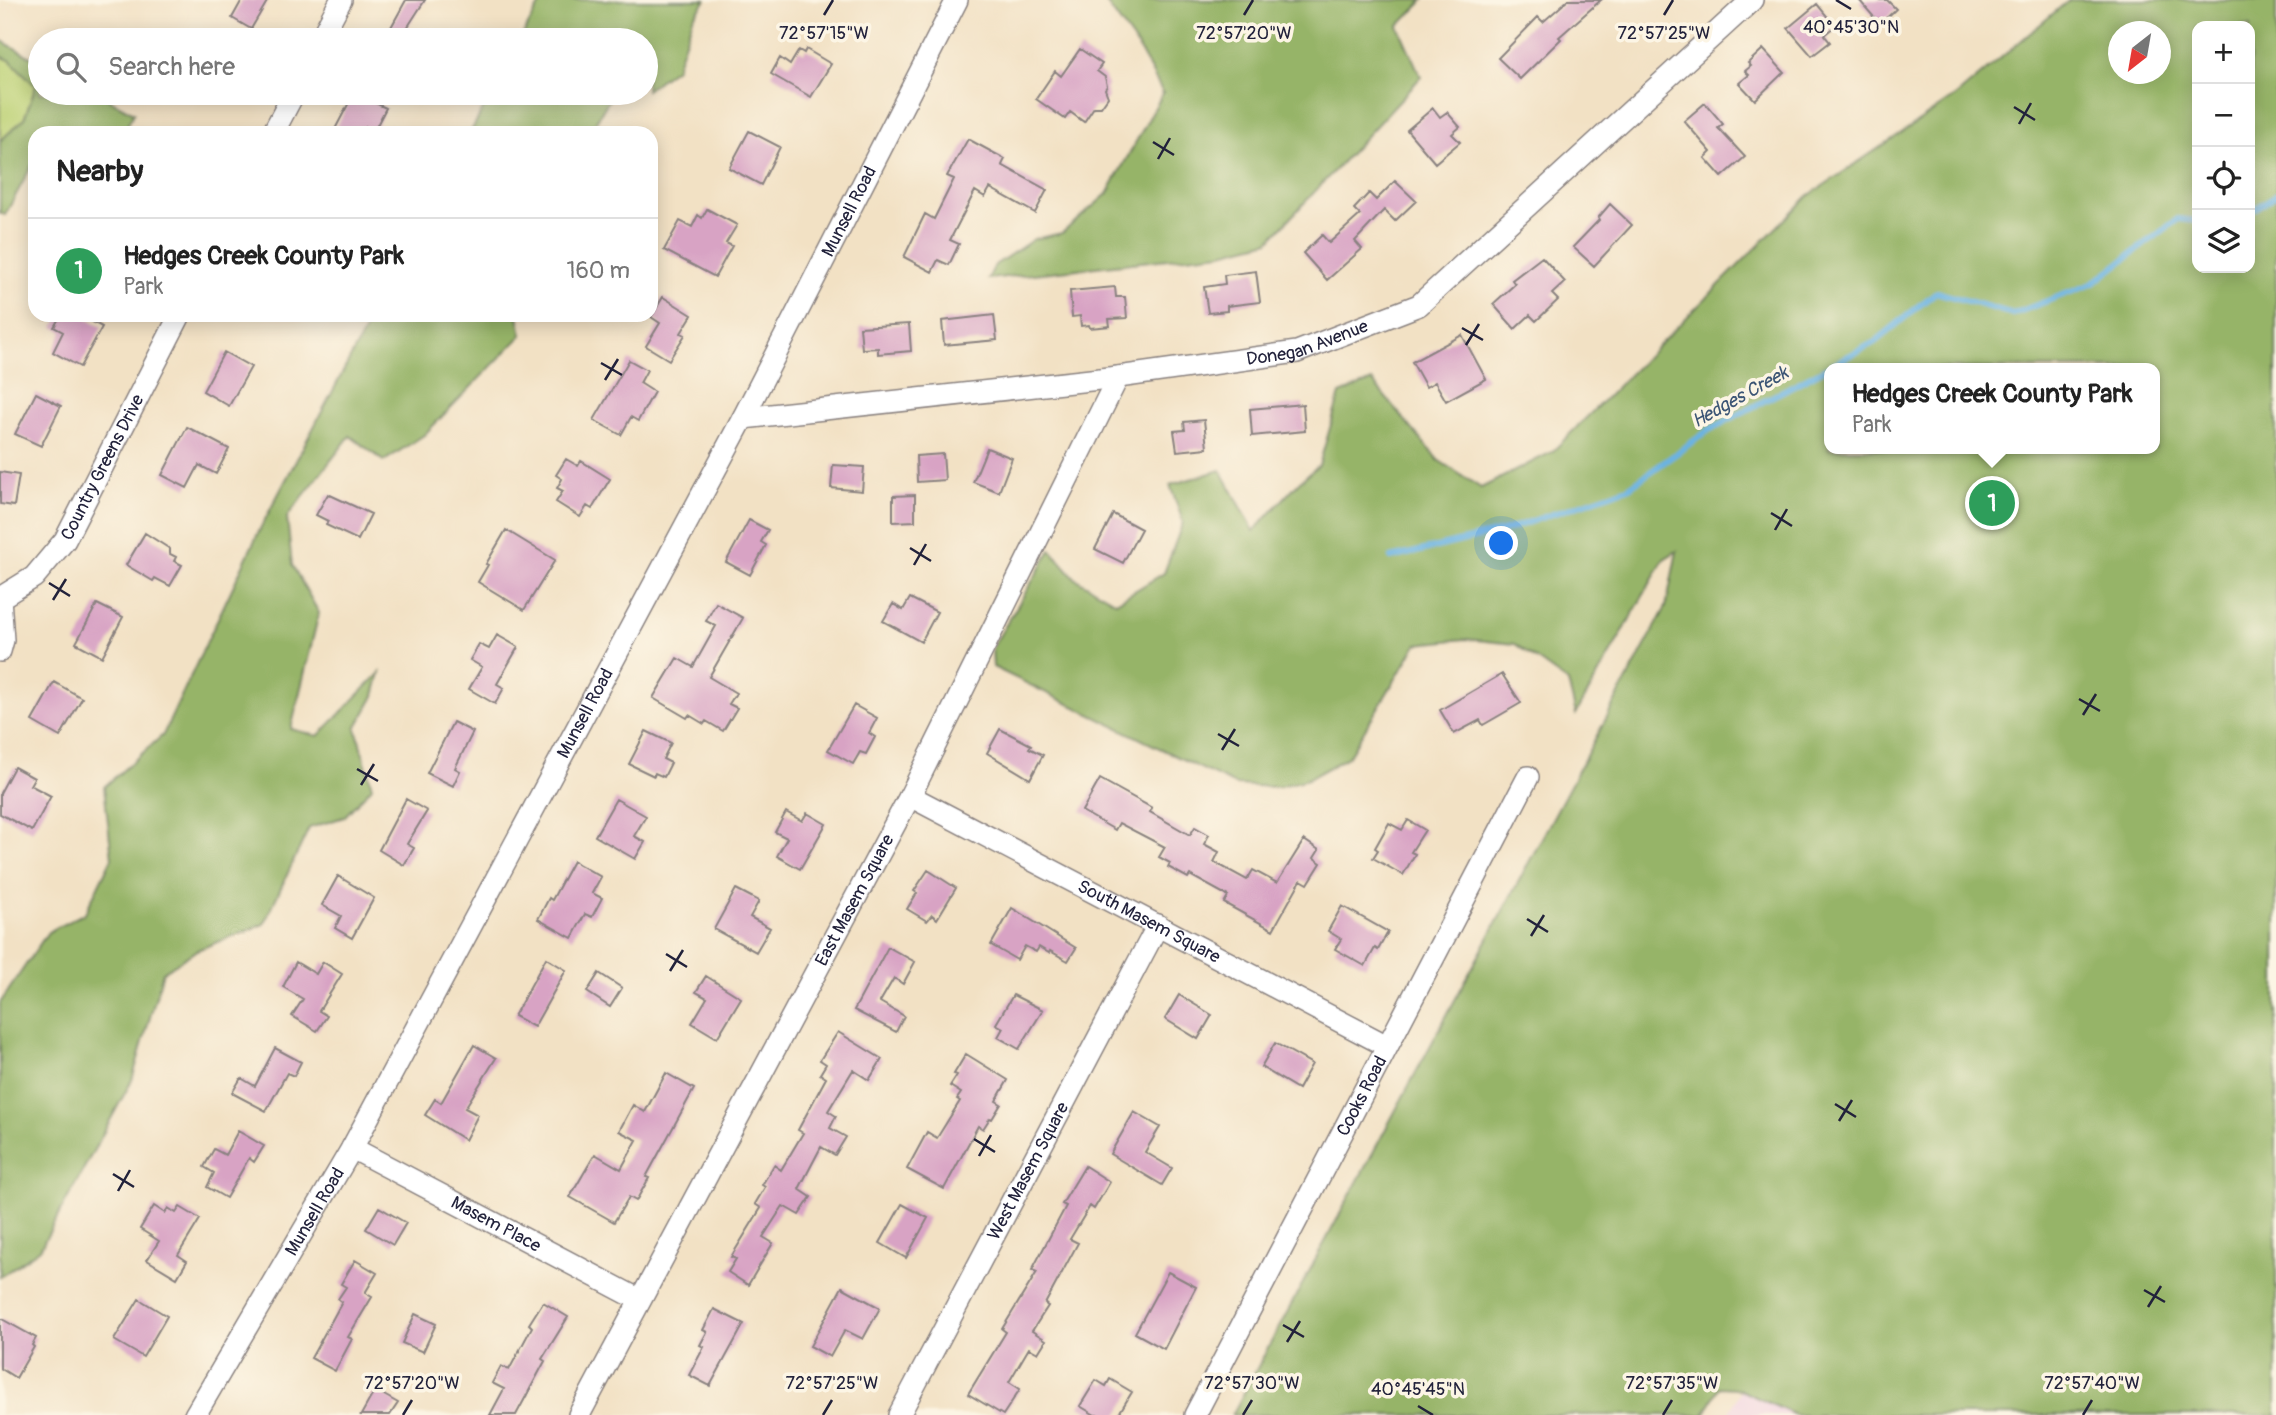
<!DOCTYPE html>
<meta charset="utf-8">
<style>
body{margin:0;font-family:Pangolin,sans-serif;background:#f6f6f6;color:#222}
.controls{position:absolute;right:21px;top:21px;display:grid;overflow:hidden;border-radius:14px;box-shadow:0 4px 18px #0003}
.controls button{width:63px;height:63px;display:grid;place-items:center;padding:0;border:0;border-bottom:2px solid #e0e0e0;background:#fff;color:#222;font:35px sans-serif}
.compass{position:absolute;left:2108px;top:21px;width:63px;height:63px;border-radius:50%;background:#fff;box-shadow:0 4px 18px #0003;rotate:211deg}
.you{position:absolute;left:1502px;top:544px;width:24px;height:24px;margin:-18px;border:5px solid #fff;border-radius:50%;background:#1a73e8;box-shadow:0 0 0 10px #1a73e833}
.badge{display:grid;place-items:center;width:46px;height:46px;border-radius:50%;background:#db2777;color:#fff;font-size:23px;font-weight:700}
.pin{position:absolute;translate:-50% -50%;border:4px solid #fff;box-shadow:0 2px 7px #0006}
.popup{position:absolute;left:1824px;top:363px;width:336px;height:91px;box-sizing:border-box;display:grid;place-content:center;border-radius:14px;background:#fff;filter:drop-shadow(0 2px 5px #0005);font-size:23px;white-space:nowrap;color:#767676}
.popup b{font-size:26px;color:#222}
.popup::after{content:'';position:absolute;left:50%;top:100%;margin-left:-14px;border:14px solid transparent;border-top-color:#fff}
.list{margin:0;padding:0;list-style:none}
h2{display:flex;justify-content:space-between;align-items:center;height:91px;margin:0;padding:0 28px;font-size:30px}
h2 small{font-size:23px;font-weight:400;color:#767676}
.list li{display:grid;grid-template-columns:46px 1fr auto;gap:21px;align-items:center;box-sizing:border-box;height:105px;padding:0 28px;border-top:2px solid #e0e0e0}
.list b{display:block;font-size:26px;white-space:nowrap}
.list p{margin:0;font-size:23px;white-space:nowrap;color:#767676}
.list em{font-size:23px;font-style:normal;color:#767676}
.icon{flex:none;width:38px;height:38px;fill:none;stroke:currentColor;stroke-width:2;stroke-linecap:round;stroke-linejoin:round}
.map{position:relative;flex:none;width:2276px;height:1415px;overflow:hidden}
.search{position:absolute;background:#fff;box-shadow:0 4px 18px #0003;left:28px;top:28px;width:630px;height:77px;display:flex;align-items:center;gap:18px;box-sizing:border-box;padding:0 24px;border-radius:38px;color:#767676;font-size:26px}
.panel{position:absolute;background:#fff;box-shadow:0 4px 18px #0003;left:28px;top:126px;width:630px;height:196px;border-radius:21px}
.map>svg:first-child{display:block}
.built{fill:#f1d0e3}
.green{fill:#bdd276;stroke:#707a58;stroke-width:2}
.forest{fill:#96b467;stroke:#5c6b51;stroke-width:2;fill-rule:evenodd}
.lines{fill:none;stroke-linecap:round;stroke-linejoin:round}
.stream{stroke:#6bb3e2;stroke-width:6}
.building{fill:#d8a3c4}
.minor-casing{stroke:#8a8280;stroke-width:24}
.minor{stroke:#fff;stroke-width:21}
.ticks{fill:none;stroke:#22223b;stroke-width:2.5}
.labels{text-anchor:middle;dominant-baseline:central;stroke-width:7;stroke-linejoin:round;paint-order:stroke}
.street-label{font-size:18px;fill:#22223b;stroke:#fcf5e5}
.water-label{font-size:19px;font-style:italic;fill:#3c5575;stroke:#fcf5e5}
.ticks-label{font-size:18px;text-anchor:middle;fill:#22223b;stroke:#fcf5e5;stroke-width:7;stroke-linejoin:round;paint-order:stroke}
</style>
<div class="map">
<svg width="2276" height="1415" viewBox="0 0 2276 1415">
<rect width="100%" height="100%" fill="#fcf5e5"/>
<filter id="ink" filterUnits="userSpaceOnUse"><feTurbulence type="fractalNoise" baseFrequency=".0143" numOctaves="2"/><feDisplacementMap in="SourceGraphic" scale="14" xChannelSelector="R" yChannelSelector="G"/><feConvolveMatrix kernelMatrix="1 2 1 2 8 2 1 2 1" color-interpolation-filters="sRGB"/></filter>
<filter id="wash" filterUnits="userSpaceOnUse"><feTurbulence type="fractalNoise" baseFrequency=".00686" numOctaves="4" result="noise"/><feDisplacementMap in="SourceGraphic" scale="28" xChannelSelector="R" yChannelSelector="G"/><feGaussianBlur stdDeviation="1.57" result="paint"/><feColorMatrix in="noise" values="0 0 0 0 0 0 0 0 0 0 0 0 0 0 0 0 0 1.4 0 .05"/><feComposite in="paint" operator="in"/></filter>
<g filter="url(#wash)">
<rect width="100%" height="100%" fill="#f2e1c4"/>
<path class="built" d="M1749,1375L1824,1415H1728Z"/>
<path class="green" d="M0,56L10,60L36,86L24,119L0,141Z"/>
<path class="forest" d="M542,0H706L693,18L676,68L646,90V40H520Z
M1104,0H1424L1398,26L1421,77L1269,241L1222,253L988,279L995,265L1034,239L1062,233L1107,194L1163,93L1138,47Z
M2069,0H2276V1415H1795L1736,1388L1719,1387L1704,1415H1232L1666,607L1677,551L1664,559L1576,714L1568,682L1515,644L1466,639L1417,644L1348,757L1308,779L1277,787L1235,785L993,667L992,648L1051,550L1076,579L1116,602L1164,573L1183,522L1170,485L1221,470L1254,531L1299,482L1319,465L1340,394L1372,381L1438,460L1481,488L1552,452L1808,196L1956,96ZM2197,26H2250V268H2197ZM2118,32H2160V74H2118ZM1829,368H2155V449H1829Z
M0,40L40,62V93H97L134,113L123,133H35V160L5,215L0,213V141L24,119L36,86L10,60L0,56Z
M492,93H613L589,133H470Z
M373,315H518L522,335L424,435L384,461L350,436L287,517L292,565L319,613L291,729L318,736L380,673L374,696L356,728L372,787L344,817L309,828L264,924L197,950L163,972L132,1080L40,1249L0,1277V1003L48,932L85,913L112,858L104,787L163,735L261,527Z"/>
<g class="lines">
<path class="stream" d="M2250,212L2276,195
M1391,558L1503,531L1628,488L1709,430L1875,342L1936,292L2013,314L2092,284L2178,219L2197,221"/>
</g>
<g id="blocks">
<path class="building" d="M242,0H268L251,29L232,18Z
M406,0H425L407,28L430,40H384Z
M1568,0H1601L1559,37L1561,39L1520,79L1498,58L1538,17L1543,22Z
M1859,0H1887L1896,9L1880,24Z
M1817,4L1835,26L1824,35L1830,42L1812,56L1788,28Z
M806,49L831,64L811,97L771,74L780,58L790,65L799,50L804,53Z
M1080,49L1102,64L1097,71L1105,77L1107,86L1105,89L1108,97L1101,107H1094L1084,122L1070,112L1065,119L1036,99L1055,71L1061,76Z
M1763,49L1784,72L1755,100L1739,83L1749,75L1745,71L1751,66L1748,63Z
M354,93L386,108L374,131L366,127L363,133H333Z
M1705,103L1723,124L1718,128L1745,157L1722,177L1705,158L1711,152L1684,121Z
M1433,108L1440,117L1447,112L1460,127L1452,134L1460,142L1435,163L1407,130Z
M749,131L780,147L761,185L729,168Z
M968,139L1005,159L1002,165L1047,190L1035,213L990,188L985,197L975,191L950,240L959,244L949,265L938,260L932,272L904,257L925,214L934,219L954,179L947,176Z
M1395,181L1416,201L1395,221L1384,210L1355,241L1362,249L1327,280L1303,253L1322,235L1329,243L1360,215L1354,209L1369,193L1376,200Z
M1610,204L1632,225L1594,266L1573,247L1599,220L1598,218Z
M707,209L737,225L726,243L732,246L715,277L664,250L680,221L692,227L698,215L702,218Z
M1542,257L1565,282L1552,294L1558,300L1536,321L1530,315L1515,329L1493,304L1515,284L1512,280Z
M1256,271L1260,302L1227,306V311L1208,313L1204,287L1225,284L1224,275Z
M1115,287L1116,297H1125L1127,318L1109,319L1110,326L1090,328L1089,325L1081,326L1080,316L1072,317L1070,291Z
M663,297L692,315L681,333L685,335L669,360L646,346L660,323L651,317Z
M61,315H80L102,327L80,367L53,352L63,332L54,327Z
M994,315L997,340L944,345L942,321Z
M909,324L911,351L878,354V348L862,349L860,327Z
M1462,335L1486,379L1446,401L1435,382L1426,387L1412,362Z
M224,352L251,367L229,406L203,391Z
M629,360L647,370L640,383L654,392L638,421L631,417L621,435L594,420Z
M36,393L61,406L41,446L15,434Z
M1303,404L1305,431L1252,436L1250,409Z
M1204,420L1207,448L1177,451L1174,431L1185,430L1184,422Z
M187,427L229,449L216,474L199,465L187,488L162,475Z
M987,448L1012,458L999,492L973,482Z
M943,454L945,480L917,482L916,456Z
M566,459L578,466L581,461L610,479L592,509L587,506L580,517L556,502L563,491L557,488L562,479L556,475Z
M833,465L864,467L862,491L831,488Z
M0,472L19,475L14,506L0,504Z
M328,494L371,514L358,540L326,525L328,521L316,515Z
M915,495V521L893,522V496Z
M1113,514L1141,529L1123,563L1095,549Z
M749,520L768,530L761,542L766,545L750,575L726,562Z
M506,530L555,560L524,610L478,582L488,565L486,564Z
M145,533L170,549V554L176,557L174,561L182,565L170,586L155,578L153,581L126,565Z
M910,598L937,612L921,642L883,621L893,604L903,610Z
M716,603L743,618L709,677L736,693L729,704L737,708L723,731L706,721L704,724L689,715L687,718L653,698L677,658L693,667L716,626L706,621Z
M97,604L123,617L102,657L76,643Z
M497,635L518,647L497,684L504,688L495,704L469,689L482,667L470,660L479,644L489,649Z
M1502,674L1521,703L1483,725L1480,720L1454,734L1440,710Z
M54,682L82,698L60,737L32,721Z
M854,705L877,718L869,733L875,737L866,754L860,752L853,764L828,750Z
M453,722L473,732L455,768L460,771L453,786L427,773Z
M1000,729L1031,745L1029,748L1043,755L1030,779L987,753Z
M646,731L671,743L663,759L671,763L664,777L655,773L654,776L629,764Z
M14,767L34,778L30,785L51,796L32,831L0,814V793Z
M1100,779L1152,808L1150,812L1190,835L1195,827L1209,835L1204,844L1219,852L1214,862L1247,880L1253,870L1277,883L1304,840L1319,850L1314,858L1321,863L1308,884L1301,880L1273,930L1224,903L1228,896L1190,875L1188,878L1168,867L1170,863L1159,857L1165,847L1119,823L1115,830L1082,811Z
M406,799L427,811L407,844L414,848L404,865L379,850Z
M616,799L646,816L634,836L645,842L635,859L595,836Z
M786,812L802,821L807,813L826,824L800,869L777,856L787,838L775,832Z
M1408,820L1425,830L1411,852L1415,854L1403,875L1373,858L1378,850L1375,848L1389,823L1402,830Z
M573,861L601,877L592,893L602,898L592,917L585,914L572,938L538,919L549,898L552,900Z
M928,870L956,888L937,919L932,915L927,921L907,909L917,893L914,891Z
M338,876L374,898L352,938L335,928L341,916L322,905Z
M736,889L759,901L750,917L770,928L756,952L714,929Z
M1342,906L1388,932L1378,950L1375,948L1365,966L1335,949L1341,939L1328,931Z
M1012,908L1076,948L1068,961L1050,951L1049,953L1039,947L1036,952L1025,946L1017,960L991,945Z
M888,947L915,962L903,984L894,978L880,1002L904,1016L896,1032L854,1010Z
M546,958L566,970L534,1027L514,1016Z
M296,962L316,974L323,962L342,974L319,1011L327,1016L317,1031L292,1016L303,999L283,987Z
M599,973L622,988L610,1007L587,992Z
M706,976L741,998L717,1038L692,1023L707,998L696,992Z
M1013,995L1043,1010L1019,1049L998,1037L1003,1028L996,1024Z
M1179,995L1212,1015L1198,1039L1165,1019Z
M838,1032L882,1059L869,1080L853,1070L828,1111L836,1116L830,1128L846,1137L835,1155L821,1147L799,1189L811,1197L799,1215L783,1206L763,1237L773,1243L748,1285L728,1272L736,1259L731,1257L761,1208L755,1204L765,1187L762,1185L774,1165L781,1170L803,1133L798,1130L826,1078L820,1074L826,1064L820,1060Z
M1275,1043L1312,1064L1298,1089L1261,1067Z
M474,1045L496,1058L465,1108L478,1115L465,1140L425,1115L435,1099L441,1103Z
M275,1048L301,1062L294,1076L287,1073L266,1111L232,1093L241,1078L255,1086Z
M966,1054L1008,1080L996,1101L1001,1104L992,1119L990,1118L983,1129L978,1126L944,1189L907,1169L927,1132L937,1138L960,1101L957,1099L961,1093L950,1086L957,1075L954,1074Z
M666,1073L694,1089L646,1177L649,1178L636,1201L629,1197L614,1222L570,1197L595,1154L621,1169L637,1140L619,1131L633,1105L645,1112Z
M1134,1112L1160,1127L1145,1152L1172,1168L1162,1185L1110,1154Z
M238,1131L264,1146L254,1162L249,1158L226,1198L207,1187L214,1173L204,1167L214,1149L225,1155Z
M1085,1166L1110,1182L1094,1209L1090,1206L1070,1239L1078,1243L1045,1304L1048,1306L1032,1331L1046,1340L1038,1353L1029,1348L1009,1382L1020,1389L1003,1415L968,1394L1006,1332L1002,1329L1037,1272L1032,1270L1066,1206L1062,1204Z
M902,1204L928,1218L906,1258L880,1243Z
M154,1206L165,1213L168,1208L176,1213L180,1207L200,1219L178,1255L187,1261L177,1278L147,1260L159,1241L140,1229Z
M379,1207L406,1223L393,1245L366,1229Z
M355,1260L377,1273L365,1293L372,1297L348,1337L352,1339L335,1371L311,1358L342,1302L338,1299L346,1287L341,1284Z
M1168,1272L1196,1287L1164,1349L1135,1333Z
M842,1287L880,1308L863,1339L845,1330L830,1357L810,1346Z
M139,1299L167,1316L143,1357L114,1340Z
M543,1302L568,1317L542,1359L545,1361L516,1415H490L504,1389L492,1383L501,1366L509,1370L532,1327L529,1324Z
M714,1309L744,1324L710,1386L689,1375L704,1347L700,1345L707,1332L703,1330Z
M415,1314L436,1324L423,1352L402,1343Z
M0,1318L36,1338L32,1345L34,1347L16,1378L0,1368Z
M1110,1379L1132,1392L1118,1415H1095L1080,1406L1096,1380L1106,1386Z
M375,1390L398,1403L390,1415H361Z"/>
</g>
</g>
<g filter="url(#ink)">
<use href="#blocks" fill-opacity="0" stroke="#8a8280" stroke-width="2"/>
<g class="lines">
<g class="minor-casing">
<g id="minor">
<path d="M320,40L341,0"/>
<path d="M273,133L294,93"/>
<path id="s1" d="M743,418L1118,377L1297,352L1419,305L1752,0"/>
<path id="s2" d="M0,598L34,577L65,540L180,315"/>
<path d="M0,651L3,640L0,598"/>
<path id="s3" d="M910,796L1387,1046"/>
<path id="s4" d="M352,1148L640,1300"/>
<path id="s5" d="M195,1415L352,1148L743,418L957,0"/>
<path id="s6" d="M579,1415L910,796L1118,377"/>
<path id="s7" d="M899,1415L1158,925"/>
<path id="s8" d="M1195,1415L1528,777"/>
</g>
</g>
<use href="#minor" class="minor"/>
</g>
</g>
<path class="ticks" d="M1836,0L1851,9M824,15L833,0M1244,15L1253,0M1664,15L1673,0M2014,107L2035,120M2019,124L2031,103M1153,142L1174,155M1158,159L1170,138M1462,328L1483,340M1466,345L1479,324M601,363L622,375M605,380L618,359M1771,513L1792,526M1775,530L1787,509M910,548L931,561M914,565L926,544M49,583L70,596M53,600L66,579M2079,699L2100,711M2083,715L2096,694M1218,734L1239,746M1222,750L1235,729M357,769L378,781M361,785L374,764M1527,919L1548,932M1531,936L1544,915M666,954L687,967M670,971L683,950M1835,1104L1856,1117M1839,1121L1852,1100M974,1139L995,1152M979,1156L991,1135M113,1174L134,1187M118,1191L130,1170M2144,1290L2165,1302M2148,1307L2161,1286M1283,1325L1304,1337M1287,1342L1300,1321M1418,1406L1433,1415M403,1415L412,1400M823,1415L832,1400M1243,1415L1252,1400M1663,1415L1672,1400M2083,1415L2092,1400"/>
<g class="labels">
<g class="street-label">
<text stroke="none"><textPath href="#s5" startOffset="1370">Munsell Road</textPath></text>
<text stroke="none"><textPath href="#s1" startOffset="570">Donegan Avenue</textPath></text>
<text stroke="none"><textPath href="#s2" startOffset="170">Country Greens Drive</textPath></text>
<text stroke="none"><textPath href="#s5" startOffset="803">Munsell Road</textPath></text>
<text stroke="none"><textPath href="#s6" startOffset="584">East Masem Square</textPath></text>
<text stroke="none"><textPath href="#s3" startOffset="270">South Masem Square</textPath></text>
<text stroke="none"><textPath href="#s8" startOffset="360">Cooks Road</textPath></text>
<text stroke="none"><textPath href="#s7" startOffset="276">West Masem Square</textPath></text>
<text stroke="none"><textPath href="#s5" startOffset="236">Munsell Road</textPath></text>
<text stroke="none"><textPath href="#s4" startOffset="163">Masem Place</textPath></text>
</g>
<g class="water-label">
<text transform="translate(1740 397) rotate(-29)">Hedges Creek</text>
</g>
</g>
<g class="ticks-label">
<text x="1851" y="33">40°45'30"N</text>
<text x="824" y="39">72°57'15"W</text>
<text x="1244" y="39">72°57'20"W</text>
<text x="1664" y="39">72°57'25"W</text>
<text x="412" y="1389">72°57'20"W</text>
<text x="832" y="1389">72°57'25"W</text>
<text x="1252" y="1389">72°57'30"W</text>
<text x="1672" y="1389">72°57'35"W</text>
<text x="2092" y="1389">72°57'40"W</text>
<text x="1418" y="1395">40°45'45"N</text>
</g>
</svg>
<div class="controls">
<button>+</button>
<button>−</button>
<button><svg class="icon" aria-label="locate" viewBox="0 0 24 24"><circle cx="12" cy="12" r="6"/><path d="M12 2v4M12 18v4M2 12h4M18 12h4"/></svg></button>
<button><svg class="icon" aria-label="layers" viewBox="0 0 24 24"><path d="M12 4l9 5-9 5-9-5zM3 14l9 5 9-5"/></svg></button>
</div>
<svg class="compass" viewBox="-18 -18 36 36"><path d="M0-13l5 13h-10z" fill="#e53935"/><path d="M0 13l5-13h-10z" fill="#767676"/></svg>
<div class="you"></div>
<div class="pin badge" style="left:1992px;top:503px;background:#2e9e5b">1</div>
<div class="popup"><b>Hedges Creek County Park</b>Park</div>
<div class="search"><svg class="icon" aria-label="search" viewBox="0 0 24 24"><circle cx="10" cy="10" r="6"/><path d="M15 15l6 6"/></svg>Search here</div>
<section class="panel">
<h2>Nearby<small></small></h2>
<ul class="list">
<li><span class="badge" style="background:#2e9e5b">1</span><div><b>Hedges Creek County Park</b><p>Park</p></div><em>160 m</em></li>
</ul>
</section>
</div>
